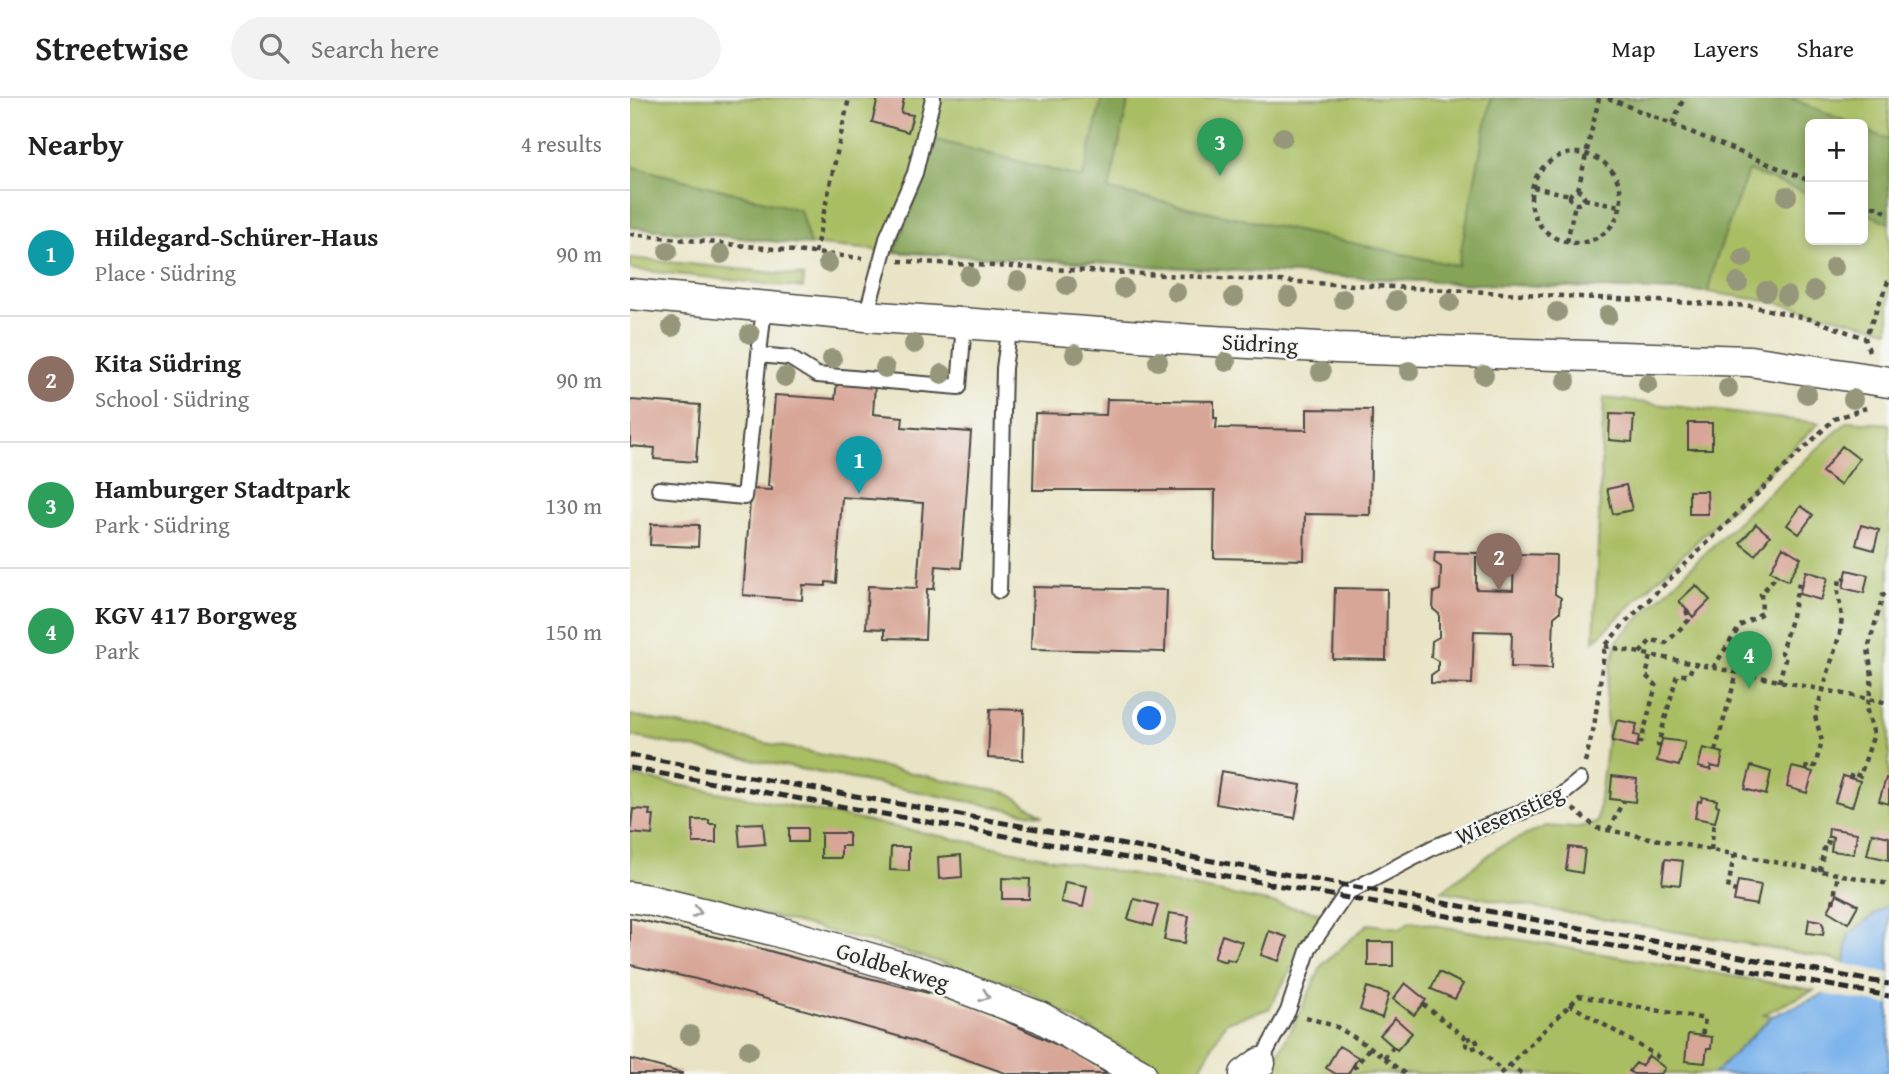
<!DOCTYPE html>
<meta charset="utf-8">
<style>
body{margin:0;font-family:"Gentium Book Plus",serif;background:#f2f2f2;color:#222}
.controls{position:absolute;right:21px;top:21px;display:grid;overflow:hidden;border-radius:10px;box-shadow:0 4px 10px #0003}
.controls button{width:63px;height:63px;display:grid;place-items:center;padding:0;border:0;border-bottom:2px solid #e0e0e0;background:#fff;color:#222;font:35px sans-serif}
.you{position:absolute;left:520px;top:621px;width:24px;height:24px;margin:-18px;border:5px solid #fff;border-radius:50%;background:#1a73e8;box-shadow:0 0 0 10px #1a73e833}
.badge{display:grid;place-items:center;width:46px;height:46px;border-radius:50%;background:#d93025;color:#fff;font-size:23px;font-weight:700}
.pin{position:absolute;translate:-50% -58px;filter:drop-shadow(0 2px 4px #0008)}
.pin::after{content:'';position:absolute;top:37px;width:24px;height:21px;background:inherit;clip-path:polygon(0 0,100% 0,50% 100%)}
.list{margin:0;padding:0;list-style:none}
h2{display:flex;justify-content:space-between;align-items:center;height:91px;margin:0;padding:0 28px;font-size:30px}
h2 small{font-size:23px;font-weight:400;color:#767676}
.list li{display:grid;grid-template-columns:46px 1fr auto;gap:21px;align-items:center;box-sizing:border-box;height:126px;padding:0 28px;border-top:2px solid #e0e0e0}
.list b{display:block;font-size:26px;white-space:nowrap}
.list p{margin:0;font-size:23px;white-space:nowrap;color:#767676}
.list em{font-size:23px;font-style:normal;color:#767676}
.icon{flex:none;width:38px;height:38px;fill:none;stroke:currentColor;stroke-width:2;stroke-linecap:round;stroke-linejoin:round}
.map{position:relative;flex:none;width:1259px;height:976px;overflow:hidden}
header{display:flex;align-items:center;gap:42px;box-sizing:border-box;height:98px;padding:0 35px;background:#fff;border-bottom:2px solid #e0e0e0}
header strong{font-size:33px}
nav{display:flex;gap:38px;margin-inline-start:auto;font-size:24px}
.search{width:490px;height:63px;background:#f2f2f2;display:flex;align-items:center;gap:18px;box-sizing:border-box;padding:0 24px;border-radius:38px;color:#767676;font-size:26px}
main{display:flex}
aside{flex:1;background:#fff}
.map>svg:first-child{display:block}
.green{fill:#a9bd62;stroke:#6a7446;stroke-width:2;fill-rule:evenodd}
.forest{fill:#86a458;stroke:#586842;stroke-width:2}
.water{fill:#7db4ec;stroke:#54708c;stroke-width:2}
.pier{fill:#e9e4c5}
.building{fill:#d8a697}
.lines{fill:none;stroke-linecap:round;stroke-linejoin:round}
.service-casing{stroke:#484742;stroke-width:18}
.minor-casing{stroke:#484742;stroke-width:33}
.path{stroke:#484742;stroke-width:4.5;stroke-dasharray:5 5;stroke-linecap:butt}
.service{stroke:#fff;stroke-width:14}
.minor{stroke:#fff;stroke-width:30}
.rail{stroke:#2b2b2b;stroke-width:5;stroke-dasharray:10 5;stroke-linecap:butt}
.tree{fill:#95967a}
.oneway{stroke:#a0a0a0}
.labels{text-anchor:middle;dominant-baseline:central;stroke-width:5;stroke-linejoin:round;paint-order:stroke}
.street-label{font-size:23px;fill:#2b2b2b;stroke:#f6f6f2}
</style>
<header>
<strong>Streetwise</strong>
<div class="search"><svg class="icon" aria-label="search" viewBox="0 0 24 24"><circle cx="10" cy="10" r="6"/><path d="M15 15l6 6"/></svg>Search here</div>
<nav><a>Map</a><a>Layers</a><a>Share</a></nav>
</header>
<main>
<aside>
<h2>Nearby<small>4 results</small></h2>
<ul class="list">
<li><span class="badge" style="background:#0f9aa8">1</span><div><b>Hildegard-Schürer-Haus</b><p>Place · Südring</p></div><em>90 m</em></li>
<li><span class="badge" style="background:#8d6e63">2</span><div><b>Kita Südring</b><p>School · Südring</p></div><em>90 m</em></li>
<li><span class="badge" style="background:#2e9e5b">3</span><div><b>Hamburger Stadtpark</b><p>Park · Südring</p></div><em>130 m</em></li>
<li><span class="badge" style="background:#2e9e5b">4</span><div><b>KGV 417 Borgweg</b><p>Park</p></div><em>150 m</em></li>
</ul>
</aside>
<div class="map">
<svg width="1259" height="976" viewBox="0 0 1259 976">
<rect width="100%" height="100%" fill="#f6f6f2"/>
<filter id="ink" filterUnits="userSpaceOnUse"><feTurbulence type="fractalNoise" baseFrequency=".0143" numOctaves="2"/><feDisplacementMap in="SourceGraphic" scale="14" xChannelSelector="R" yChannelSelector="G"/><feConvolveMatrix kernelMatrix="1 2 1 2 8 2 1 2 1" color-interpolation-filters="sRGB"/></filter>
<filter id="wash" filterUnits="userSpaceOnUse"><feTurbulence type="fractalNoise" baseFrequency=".00686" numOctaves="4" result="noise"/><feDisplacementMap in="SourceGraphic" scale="28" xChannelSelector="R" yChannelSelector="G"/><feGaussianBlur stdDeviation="1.57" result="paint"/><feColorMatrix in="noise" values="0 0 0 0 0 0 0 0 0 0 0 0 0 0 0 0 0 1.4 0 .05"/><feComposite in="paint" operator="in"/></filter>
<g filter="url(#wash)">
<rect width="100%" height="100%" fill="#e9e4c5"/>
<path class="green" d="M0,0H1259V232L1144,204L1078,194L828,185L265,154L0,129ZM1180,26H1233V142H1180Z
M0,160L174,178L173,190L0,171Z
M974,300L1189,325L964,543Z
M1218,323L1259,326V806L1218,837L1215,866L1204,861L812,793L869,749L916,728L944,730L967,725L978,632C972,603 979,568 989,540L1105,426Z
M0,617L379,695L413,718L0,638Z
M0,678L126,701L692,815L639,911L596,924L567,976H536L387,887L244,845L21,787L0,784Z
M780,823L1184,892L1134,916L1142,918L1084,976H637L669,917L692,867L738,826L771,830Z"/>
<path class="forest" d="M472,0H499L479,92L828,168L861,0H1160L1222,26H1180V96L1118,73L1085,164L1078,194L828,185L265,154L306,42L453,80Z
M1233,31L1257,41L1259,38V125L1233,114Z
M0,68L170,112L180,147L0,129Z"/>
<path class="water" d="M1259,806V972L1254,976H1084L1142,918L1213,888L1218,837Z"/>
<path class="pier" d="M1211,865L1259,875V907L1188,895L1209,886Z"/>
<g id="blocks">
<path class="building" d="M248,0H274L271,15L283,17L278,34L242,24Z
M207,284L245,287L243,316L273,319L272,329L341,334L331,470L306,468L304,491H297L295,541L255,540V531L236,530L238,488L287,490L293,405L212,399L206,485L196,484V488L173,487L172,502L113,497L121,391L142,392V389L138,388L145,297L205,301Z
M477,301L584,303V320H587L586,330L677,332V311L742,312L740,417L675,416L674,462L584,460L585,392H403L405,315L476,317Z
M0,302L70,307L66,364L24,361L25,350L0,348Z
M980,316L1004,317L1002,344L979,342Z
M1058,325H1082V351H1058Z
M1212,348L1229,361L1210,387L1192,374Z
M996,387L1002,412L983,416L977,391Z
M1059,393H1077L1078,416H1059Z
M1171,408L1183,417L1169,436L1157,427Z
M21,426L69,427L68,449L20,447Z
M1126,426L1140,438L1125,457L1110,445Z
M1231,427L1249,432L1244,452L1226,447Z
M1153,449L1171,460L1158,483L1140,473Z
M805,454L849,455V459H846V491L883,492L884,456L926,457L925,496L931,500L930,514L924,519L922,570L881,569L882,534L844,533L842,586L801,585V577L808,572V563L801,559L802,543L809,539V516L803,511L804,494L810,492L811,469L804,464Z
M1217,472L1238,477L1234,495L1213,490Z
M1176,473L1198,480L1191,502L1169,496Z
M1066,487L1080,502L1063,519L1049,503Z
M403,489L537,492L535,554L401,551Z
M705,490L757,491L756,562L703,561Z
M360,611L394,612L393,662L358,660Z
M987,622L1007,626L1004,637L1009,638L1007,649L982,643Z
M1032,641L1055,644L1049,668L1027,663Z
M1073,650L1093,655L1090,670L1081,668V672L1068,669Z
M1121,668L1141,674L1136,697L1115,691Z
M1162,669L1183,674L1177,695L1157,689Z
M591,673L671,687L665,720L586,706Z
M982,678L1007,681L1005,704L980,701Z
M1213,678L1230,683L1222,709L1205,704Z
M1256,680L1259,681V706L1249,703Z
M1072,699L1087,702L1086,707L1089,708L1085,724L1065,720L1068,703L1071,704Z
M3,711L20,712L19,717H24L22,737L0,735Z
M63,722H79V726H86V745H63Z
M133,725L135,746L110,748L108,726Z
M159,730H177V744H159Z
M1199,730L1227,735L1224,756L1201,753L1203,739H1198Z
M191,735H219V748H211V760H191Z
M1242,735L1259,739V762L1237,757Z
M261,749H279V773L260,772Z
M939,749L955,751L952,775L936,772Z
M331,757L332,779L309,781L308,759Z
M1035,761L1053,763L1050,787L1032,785Z
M372,780L400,781L399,801H372Z
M1108,783L1131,787L1127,807L1104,803Z
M435,784L457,788L453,809L431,804Z
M1207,796L1228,807L1218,825L1198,813Z
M504,801L528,807L522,828L498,821Z
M539,815L559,818L555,845L534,842Z
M0,820L104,843L211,873L318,900L352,912L421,944L448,957L477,976H378L278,941L66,881L0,867Z
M1179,821L1191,823L1194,829L1193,837L1177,835Z
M639,833L657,839L649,863L631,857Z
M592,837L612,844L605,863L597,861L596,864L584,860Z
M738,844H763V868H738Z
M809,874L833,886L825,901L801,891Z
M775,885L796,902L784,917L763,901Z
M737,889L759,896L752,920L730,912Z
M765,920L782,935L767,952L750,937Z
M1058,936L1082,939L1081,950H1077L1075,965L1055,963Z
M709,948L728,959L718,976H706L696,970Z
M1019,958L1035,970L1031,976H1003L999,973L1006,965L1011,968Z
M0,961L52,975V976H0Z"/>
</g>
</g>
<g filter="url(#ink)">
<use href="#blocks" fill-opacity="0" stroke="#484742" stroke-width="2"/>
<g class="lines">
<g class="service-casing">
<path id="service" d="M236,218L258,137L285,75L303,0
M129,257L160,260L187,277L329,289L334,225
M29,391L114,399L134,209
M369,493L374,270L380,228
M630,965L658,913L679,850L717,795L804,749L929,699L950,682"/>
</g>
<g class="minor-casing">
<path id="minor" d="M0,196L236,218L565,242L707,250L1120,263L1259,284
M0,799L19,802L142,832L298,877L410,919L511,976
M615,976L630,965"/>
</g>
<path class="path" d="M978,0L1180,83
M1042,26L1054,0
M901 100a45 45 0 1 1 90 0a45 45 0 1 1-90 0Z
M903,89L940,97
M940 99a7 7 0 1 1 14 0a7 7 0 1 1-14 0Z
M948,92L969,0
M954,101L990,108
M1233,104L1259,115
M0,136L232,160
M937,144L945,106
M185,155L219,0
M269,163L1121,208L1180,221L1235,240
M1239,253L1235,240L1259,181
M975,548L1259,605
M1010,555L1021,542L1036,545L1059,522L1056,511
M1083,570L1110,528L1132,515L1131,496L1147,477
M1149,584L1156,558L1151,554L1162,518L1169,484H1172
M1008,644H1011L1026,587L1016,578L1021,558
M1031,648L1028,647L1047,577H1059L1063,566
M1085,653L1107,575
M955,664L964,629L975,548L993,527L1204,321L1236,310
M1176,672L1177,667L1185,668L1192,643L1185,618L1210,535L1212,519L1208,495L1210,480L1215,481
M1220,681L1222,675L1230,678L1244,636L1236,610L1239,602L1242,578L1238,551L1253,497L1259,494
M943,711L967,730L1259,786
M979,732L993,703
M1081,752L1084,724
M1104,756L1098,791L1106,793
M1190,773L1195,744L1202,745
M1203,805L1208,776
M793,906L837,941L836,947L840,951L847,949L872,973
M939,906L1027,958L1024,962
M676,919L707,929L740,949L775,976
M837,941L844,939L847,944V949
M754,960L763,949
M879,966L892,976
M723,968L725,969L740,949
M870,976L949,898L1075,921L1072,938"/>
<use href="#service" class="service"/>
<use href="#minor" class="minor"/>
<path class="rail" d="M0,657L1259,886
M0,670L1259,898"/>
</g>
<g class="tree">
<circle cx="653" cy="39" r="10"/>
<circle cx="1157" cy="98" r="10"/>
<circle cx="38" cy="153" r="10"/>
<circle cx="91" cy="156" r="10"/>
<circle cx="1113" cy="160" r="10"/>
<circle cx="198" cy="165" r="10"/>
<circle cx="1204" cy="169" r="10"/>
<circle cx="339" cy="178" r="10"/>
<circle cx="388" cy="183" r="10"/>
<circle cx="1108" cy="185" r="10"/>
<circle cx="437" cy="187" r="10"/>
<circle cx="493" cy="190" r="10"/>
<circle cx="1136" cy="193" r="10"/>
<circle cx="1184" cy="193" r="10"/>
<circle cx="546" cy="194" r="10"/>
<circle cx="1157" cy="198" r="10"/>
<circle cx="604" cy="199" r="10"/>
<circle cx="659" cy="199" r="10"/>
<circle cx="713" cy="201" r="10"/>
<circle cx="766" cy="203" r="10"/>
<circle cx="820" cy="204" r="10"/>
<circle cx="927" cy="214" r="10"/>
<circle cx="978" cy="217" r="10"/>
<circle cx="42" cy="229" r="10"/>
<circle cx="120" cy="236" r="10"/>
<circle cx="284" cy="246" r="10"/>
<circle cx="445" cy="256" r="10"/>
<circle cx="202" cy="261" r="10"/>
<circle cx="528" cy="263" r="10"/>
<circle cx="596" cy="264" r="10"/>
<circle cx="255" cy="270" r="10"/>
<circle cx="779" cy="273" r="10"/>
<circle cx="691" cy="274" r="10"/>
<circle cx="312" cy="276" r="10"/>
<circle cx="854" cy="277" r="10"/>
<circle cx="155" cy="279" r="10"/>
<circle cx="936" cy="283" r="10"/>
<circle cx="1018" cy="286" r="10"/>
<circle cx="1098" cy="290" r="10"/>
<circle cx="1177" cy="296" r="10"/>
<circle cx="1223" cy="301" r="10"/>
<circle cx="60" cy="937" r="10"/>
<circle cx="119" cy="952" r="10"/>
</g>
<defs><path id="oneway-chevron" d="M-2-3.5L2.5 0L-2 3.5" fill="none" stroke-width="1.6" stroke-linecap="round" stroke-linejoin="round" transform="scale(1.75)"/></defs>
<g class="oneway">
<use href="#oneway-chevron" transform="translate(67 814) rotate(14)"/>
<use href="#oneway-chevron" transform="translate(355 898) rotate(20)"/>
</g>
</g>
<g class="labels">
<g class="street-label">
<text transform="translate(630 245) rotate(3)">Südring</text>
<text transform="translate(879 716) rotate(-24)">Wiesenstieg</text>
<text transform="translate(263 868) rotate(17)">Goldbekweg</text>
</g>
</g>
</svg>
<div class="controls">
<button>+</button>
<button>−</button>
</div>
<div class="you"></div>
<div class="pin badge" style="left:229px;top:396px;background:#0f9aa8">1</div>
<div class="pin badge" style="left:869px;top:493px;background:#8d6e63">2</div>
<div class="pin badge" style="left:590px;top:78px;background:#2e9e5b">3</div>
<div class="pin badge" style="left:1119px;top:591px;background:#2e9e5b">4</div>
</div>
</main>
